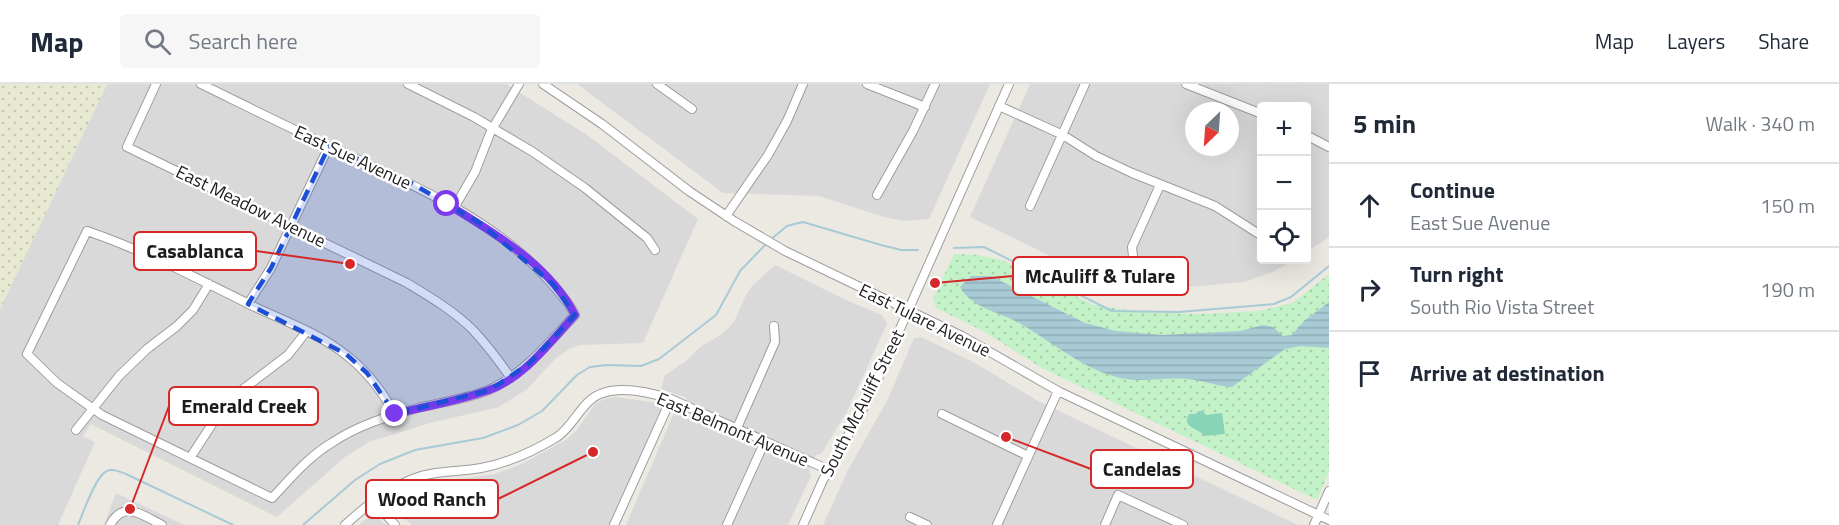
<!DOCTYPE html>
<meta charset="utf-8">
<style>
body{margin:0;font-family:"Titillium Web",sans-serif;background:#f6f6f7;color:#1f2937}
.controls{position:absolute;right:18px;top:18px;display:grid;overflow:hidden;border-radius:6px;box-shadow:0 6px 24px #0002}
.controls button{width:54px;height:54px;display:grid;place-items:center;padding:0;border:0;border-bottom:2px solid #e0e1e3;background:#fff;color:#1f2937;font:30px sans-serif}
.compass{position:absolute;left:1185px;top:18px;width:54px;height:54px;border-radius:50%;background:#fff;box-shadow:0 6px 24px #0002;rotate:205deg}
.stop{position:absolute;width:18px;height:18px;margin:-14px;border:4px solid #7c3aed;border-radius:50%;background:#fff}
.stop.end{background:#7c3aed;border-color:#fff;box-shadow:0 2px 6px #0008}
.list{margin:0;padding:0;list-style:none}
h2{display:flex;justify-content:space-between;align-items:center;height:78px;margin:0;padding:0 24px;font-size:26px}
h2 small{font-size:20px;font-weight:400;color:#747a83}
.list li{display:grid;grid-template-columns:39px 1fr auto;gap:18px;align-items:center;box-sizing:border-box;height:84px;padding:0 24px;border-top:2px solid #e0e1e3}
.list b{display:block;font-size:22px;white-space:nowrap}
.list p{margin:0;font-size:20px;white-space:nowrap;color:#747a83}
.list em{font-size:20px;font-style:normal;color:#747a83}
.icon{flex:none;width:33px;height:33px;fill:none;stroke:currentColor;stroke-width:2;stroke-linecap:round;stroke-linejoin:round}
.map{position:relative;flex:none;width:1329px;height:441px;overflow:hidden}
header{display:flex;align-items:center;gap:36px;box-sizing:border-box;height:84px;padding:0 30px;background:#fff;border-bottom:2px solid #e0e1e3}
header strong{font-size:28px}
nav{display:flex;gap:33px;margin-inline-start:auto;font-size:21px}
.search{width:420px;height:54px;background:#f6f6f7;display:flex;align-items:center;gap:15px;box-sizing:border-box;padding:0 21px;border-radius:6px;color:#747a83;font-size:22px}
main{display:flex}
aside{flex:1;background:#fff}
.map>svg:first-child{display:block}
.residential{fill:#dad9d9;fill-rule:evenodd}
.farmland{fill:url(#farmland-dots)}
.park{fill:url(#park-dots)}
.pitch{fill:#89d3b8}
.water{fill:url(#water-rules)}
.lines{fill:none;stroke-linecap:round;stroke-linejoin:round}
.stream{stroke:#a8cad5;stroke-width:2}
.minor-casing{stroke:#9d9d9d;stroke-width:10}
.minor{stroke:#fff;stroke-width:8}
.route{stroke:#7c3aed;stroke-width:8}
.marked{fill:#1d4ed8;fill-opacity:0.2;stroke:#1d4ed8;stroke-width:4.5;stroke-dasharray:12 8;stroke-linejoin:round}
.labels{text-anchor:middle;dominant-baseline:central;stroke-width:5;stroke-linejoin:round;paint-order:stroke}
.street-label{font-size:18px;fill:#1c1c1c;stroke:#fff}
.leader{fill:none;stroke:#d62828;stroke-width:2}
.callout-dot{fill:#d62828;stroke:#fff;stroke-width:2}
.callout{fill:#fff;stroke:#d62828;stroke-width:2}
.callout-label{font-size:20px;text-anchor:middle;font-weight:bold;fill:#1c1c1c}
</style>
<header>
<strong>Map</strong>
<div class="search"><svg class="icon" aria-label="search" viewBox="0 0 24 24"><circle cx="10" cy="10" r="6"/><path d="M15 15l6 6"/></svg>Search here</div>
<nav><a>Map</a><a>Layers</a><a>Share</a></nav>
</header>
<main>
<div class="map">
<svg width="1329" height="441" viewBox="0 0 1329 441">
<defs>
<pattern id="farmland-dots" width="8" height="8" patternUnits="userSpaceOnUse" patternTransform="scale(1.5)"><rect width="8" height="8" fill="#e7e9d0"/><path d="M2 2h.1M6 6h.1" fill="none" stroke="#c6c7b2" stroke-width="1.8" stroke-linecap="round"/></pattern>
<pattern id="park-dots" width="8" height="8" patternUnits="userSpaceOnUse" patternTransform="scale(1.5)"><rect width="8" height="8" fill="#c4f2c8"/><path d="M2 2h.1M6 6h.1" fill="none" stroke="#a8cfab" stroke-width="1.8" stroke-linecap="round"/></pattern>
<pattern id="water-rules" width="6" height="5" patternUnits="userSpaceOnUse" patternTransform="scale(1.5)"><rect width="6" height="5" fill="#a8cad5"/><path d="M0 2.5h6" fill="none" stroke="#90adb6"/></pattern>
</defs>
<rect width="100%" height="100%" fill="#ece9e3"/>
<path class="residential" d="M107,0H506L587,51L698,135L643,259L580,261L569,265L556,274L527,305L499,323L430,339L369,358L345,373L277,433L91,340L83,352L95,358L58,441H0V225Z
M577,0H990L929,135L904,137L884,133L819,112L723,109Z
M1030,0H1329V153L1307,168L1306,22H1262V176H1295L1270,189L1244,198L1190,203L1138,204L1112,199L1075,184L970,133ZM1194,27H1230V63H1194Z
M775,181L846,216L882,231L887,240L847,327L822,369L816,371L809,385L811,392L788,441H626L674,329L681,327L687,314L661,305L665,291L686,277L700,263L722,250L734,238L746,211L752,202Z
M921,253L975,279L1038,317L1298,441H823L848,386L887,317L914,254Z
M616,313L658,319L661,325L611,441H412L390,422L377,433L386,441H359L391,414L418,401L494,390L520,381L567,355L576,347L595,320L604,315Z
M116,409L184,441H104Z"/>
<path class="farmland" d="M0,0H107L0,225Z"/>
<path class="park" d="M954,170L977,171L1002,176L1094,221L1142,228L1199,230L1258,227L1292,219L1329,190V388L1317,416L1042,284L983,247L936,224L933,215Z"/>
<path class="pitch" d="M1199,327H1203L1206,331L1222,329L1225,350L1204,352C1199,343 1181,345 1189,330H1195Z"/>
<path class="water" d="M971,192H991L1085,239L1116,247L1162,251L1240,247L1263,241L1273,243L1283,252L1292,251L1304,237L1329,218V264L1300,262L1285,265L1232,303C1216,302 1202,296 1186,295C1161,293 1138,300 1113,292C1081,283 1050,257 1021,240C1001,228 972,225 960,203Z"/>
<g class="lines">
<path class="stream" d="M770,156L787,142L803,138L881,161L901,166H918
M954,164L984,163L1112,227L1179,228L1274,220L1291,213L1329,182
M78,441C83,429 96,391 107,387C113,384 120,388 126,390L233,441
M303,441L355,396L380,380L415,366L483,354L518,341L542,327L577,291L590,283L606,281L641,282L659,275L716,231L740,187L766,160"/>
<g class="minor-casing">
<path id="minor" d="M156,0L127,63L407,199C430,213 454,227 473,246C487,261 499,277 511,294
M201,0C244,21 286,42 329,62C403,97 482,128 541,188C553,201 567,215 575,231C549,258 527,287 493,304C476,313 438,319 418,324C388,332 359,341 333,358C309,372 291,394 272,414L102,331L57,299L27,270L87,147C146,167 202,197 257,224C287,238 320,250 346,271C367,287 382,307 395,330
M408,0L474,33L533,68L585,104L647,154L655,166
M543,0L602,40L689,107L734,137L785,167L962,252L1058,307L1329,436
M657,0L692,25
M867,0L925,23
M1186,0L1262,30
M999,22L1063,51L1096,72L1132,89L1215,122L1262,152
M1306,51L1329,63
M877,111L913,47L935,0
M1030,122L1085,0
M454,124L475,88L491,47L519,0
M726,132L768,71L787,37L803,0
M1134,181L1132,163L1160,101
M248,220L271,184L329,62
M942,330L1028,372
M737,344L775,258L774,242
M76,346L119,292L147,265L177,242L193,226L209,200
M190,374L220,328L242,306L288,271L306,248
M373,416L395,441
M910,433L927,441
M110,441C124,415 142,431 162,441
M345,441C367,421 389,403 418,393C437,386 461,388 481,384C508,379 534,367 557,353C575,341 582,315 603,309C623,302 652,309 671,315L829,386
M614,441L671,315
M727,441L765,357
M803,441L823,396L871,310L1009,0
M997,441L1058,307
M1105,441L1118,411L1183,441
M1314,441L1329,407"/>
</g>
<use href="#minor" class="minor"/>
</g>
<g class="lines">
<path class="route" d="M395,330C426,322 459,317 489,306C524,294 550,258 575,231C549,180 494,149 447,120"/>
</g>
<path class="marked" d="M329,62L411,99L480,139L553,200L575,231L530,279L490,306L395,330L367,289L346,270L248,220L271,184Z"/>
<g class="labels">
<g class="street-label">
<text transform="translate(353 73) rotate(25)">East Sue Avenue</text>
<text transform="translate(251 122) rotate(26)">East Meadow Avenue</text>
<text transform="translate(925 236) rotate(26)">East Tulare Avenue</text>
<text transform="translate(862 319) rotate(-63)">South McAuliff Street</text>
<text transform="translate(733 345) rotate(23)">East Belmont Avenue</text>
</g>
</g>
<path class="leader" d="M350 180L256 167M935 199L1013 192M130 425L169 322M1006 353L1091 385M593 368L498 415"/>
<g class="callout-dot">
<circle cx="350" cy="180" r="6"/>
<circle cx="935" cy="199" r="6"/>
<circle cx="130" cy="425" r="6"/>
<circle cx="1006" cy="353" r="6"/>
<circle cx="593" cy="368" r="6"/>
</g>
<g class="callout">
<rect x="134" y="148" width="122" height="38" rx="6"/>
<rect x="1013" y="173" width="175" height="38" rx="6"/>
<rect x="169" y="303" width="149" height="38" rx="6"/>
<rect x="1091" y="366" width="102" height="38" rx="6"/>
<rect x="366" y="396" width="132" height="38" rx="6"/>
</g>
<g class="callout-label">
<text x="195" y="174">Casablanca</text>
<text x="1100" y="199">McAuliff &amp; Tulare</text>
<text x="244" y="329">Emerald Creek</text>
<text x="1142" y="392">Candelas</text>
<text x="432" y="422">Wood Ranch</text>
</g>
</svg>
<div class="controls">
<button>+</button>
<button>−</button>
<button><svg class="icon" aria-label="locate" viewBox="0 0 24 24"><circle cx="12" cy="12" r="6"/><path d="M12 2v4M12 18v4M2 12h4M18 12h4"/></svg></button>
</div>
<svg class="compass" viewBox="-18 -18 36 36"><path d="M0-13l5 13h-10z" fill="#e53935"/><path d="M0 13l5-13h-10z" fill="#747a83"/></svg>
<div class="stop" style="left:447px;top:120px"></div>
<div class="stop end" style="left:395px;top:330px"></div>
</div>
<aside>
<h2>5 min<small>Walk · 340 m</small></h2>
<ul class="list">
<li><svg class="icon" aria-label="ahead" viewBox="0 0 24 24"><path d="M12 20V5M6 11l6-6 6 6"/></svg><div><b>Continue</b><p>East Sue Avenue</p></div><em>150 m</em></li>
<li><svg class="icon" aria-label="right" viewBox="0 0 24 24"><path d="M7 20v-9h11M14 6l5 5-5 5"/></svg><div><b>Turn right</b><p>South Rio Vista Street</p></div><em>190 m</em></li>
<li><svg class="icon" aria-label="arrive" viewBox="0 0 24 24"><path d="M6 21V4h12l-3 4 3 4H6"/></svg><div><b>Arrive at destination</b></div></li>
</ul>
</aside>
</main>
